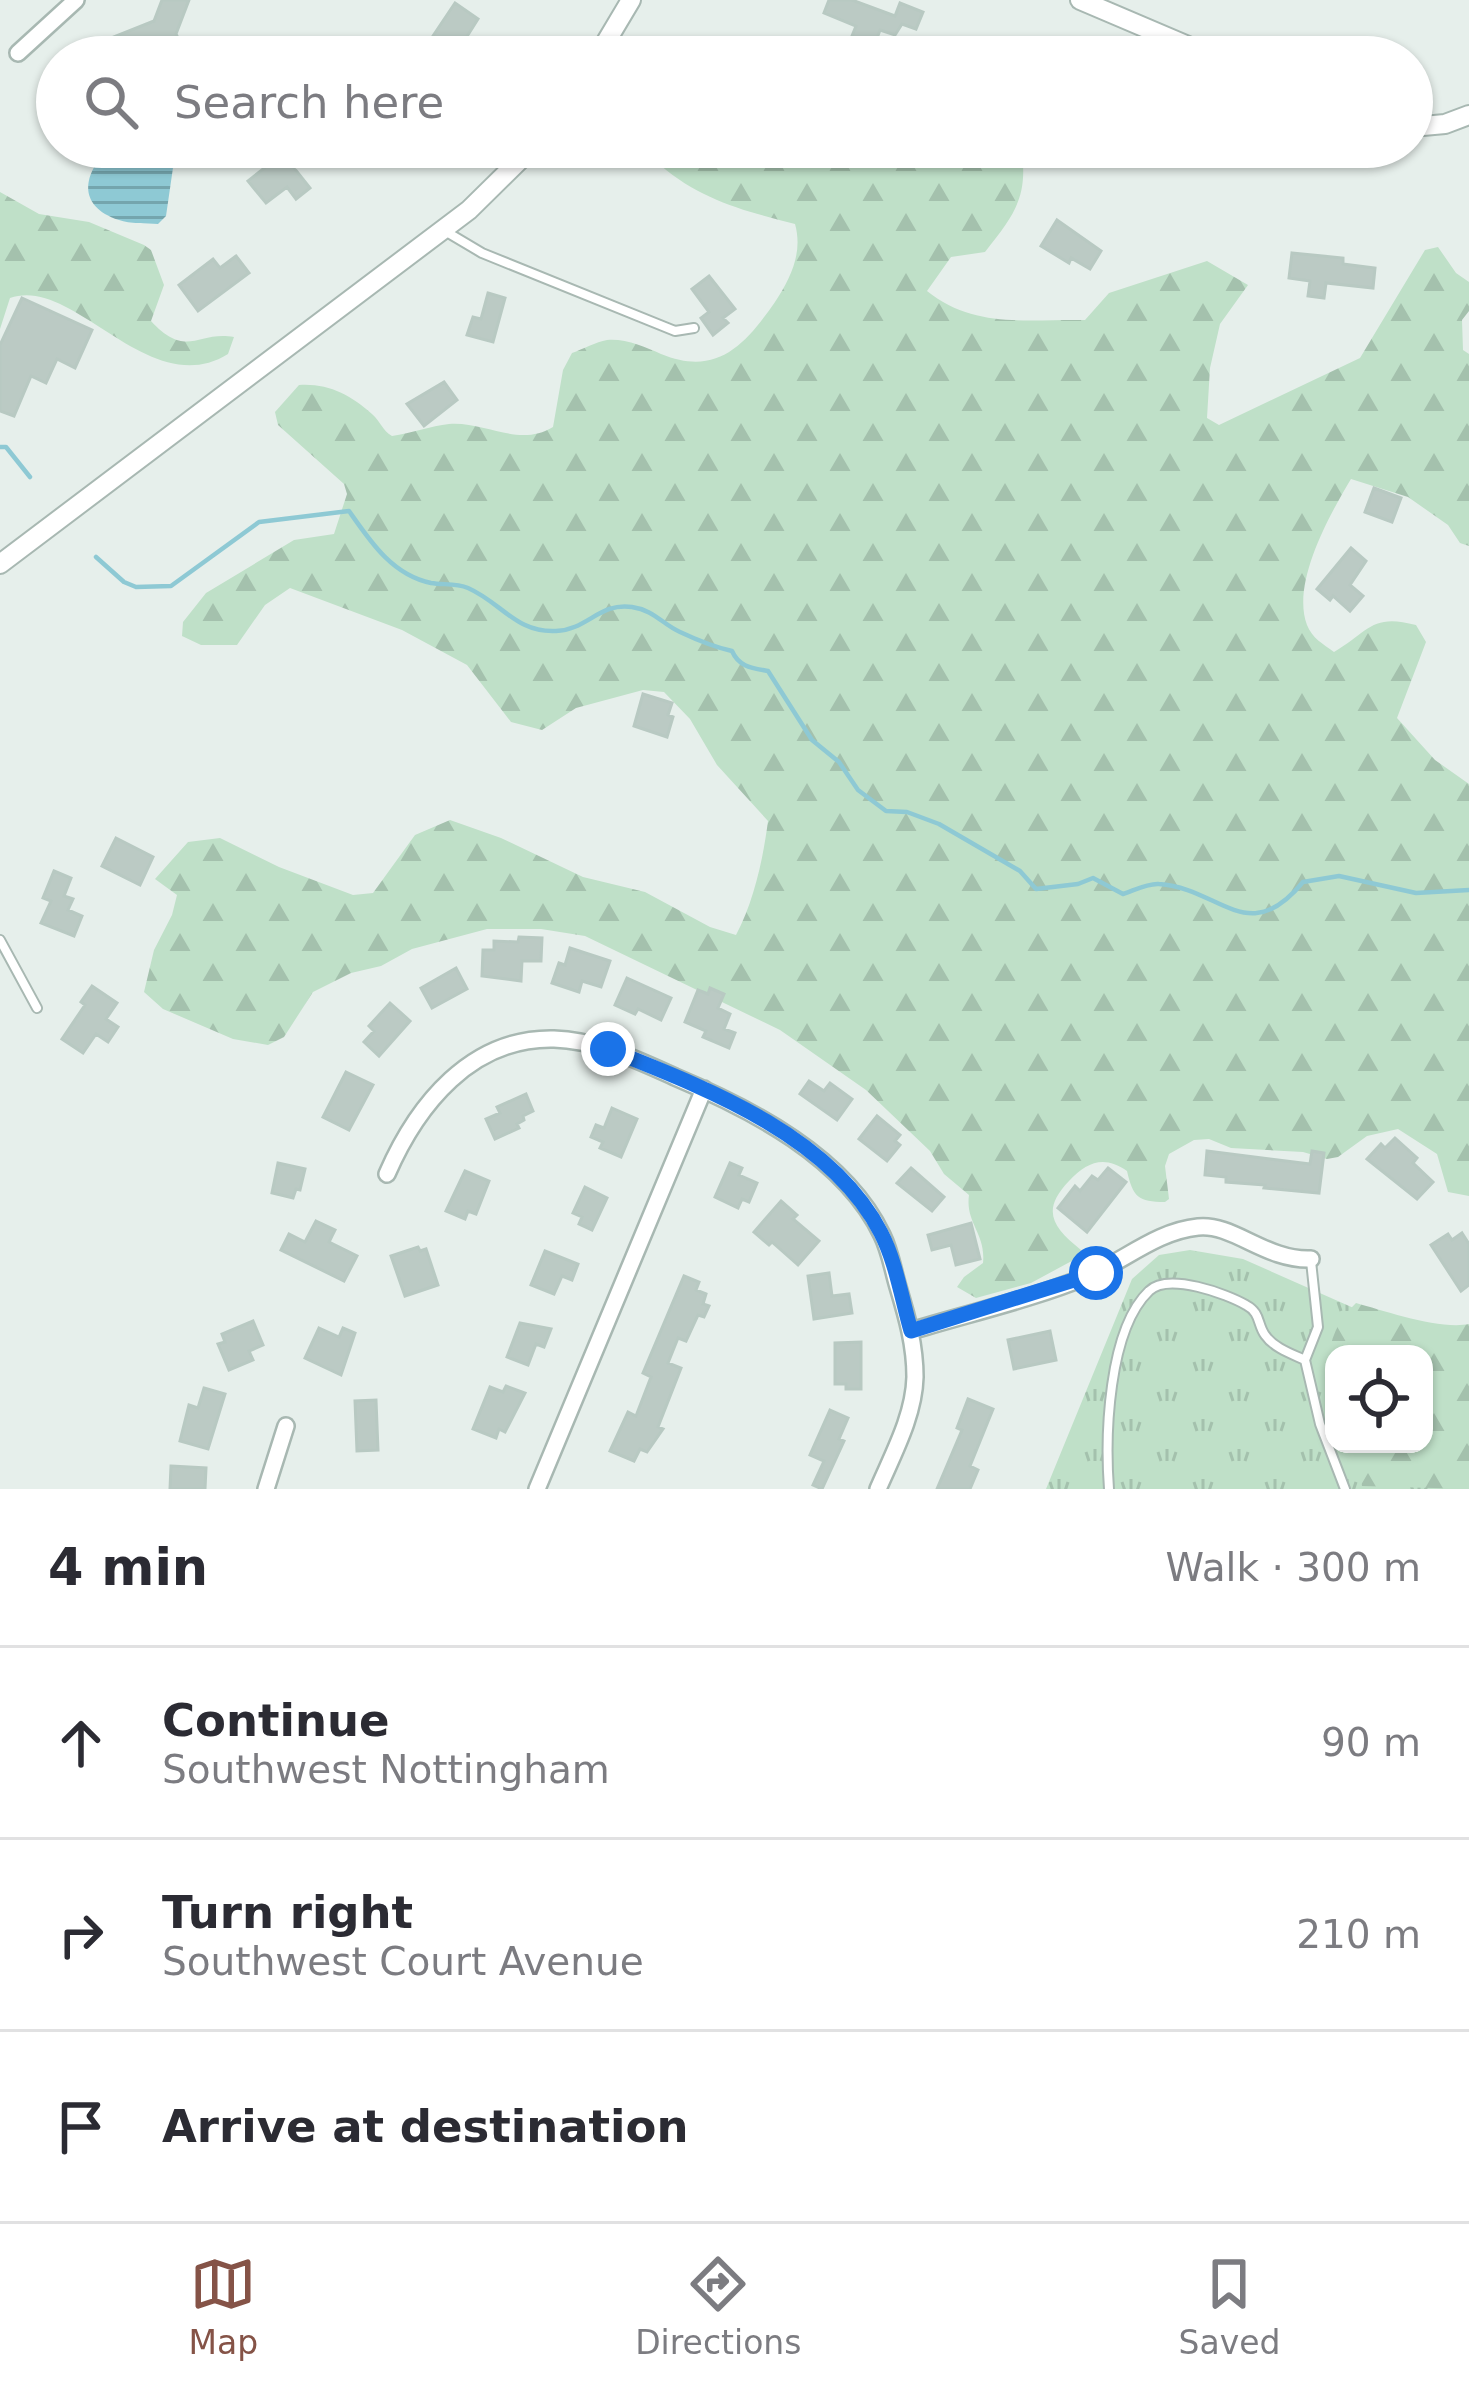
<!DOCTYPE html>
<meta charset="utf-8">
<style>
body{margin:0;font-family:"DejaVu Sans",sans-serif;background:#f7f7f7;color:#2b2b33}
.controls{position:absolute;right:36px;bottom:36px;display:grid;overflow:hidden;border-radius:24px;box-shadow:0 3px 9px #0004}
.controls button{width:108px;height:108px;display:grid;place-items:center;padding:0;border:0;border-bottom:3px solid #e1e1e2;background:#fff;color:#2b2b33;font:60px sans-serif}
.stop{position:absolute;width:36px;height:36px;margin:-27px;border:9px solid #1a73e8;border-radius:50%;background:#fff}
.stop.end{background:#1a73e8;border-color:#fff;box-shadow:0 3px 12px #0008}
.list{margin:0;padding:0;list-style:none}
h2{display:flex;justify-content:space-between;align-items:center;height:156px;margin:0;padding:0 48px;font-size:51px}
h2 small{font-size:39px;font-weight:400;color:#7c7c81}
.list li{display:grid;grid-template-columns:78px 1fr auto;gap:36px;align-items:center;box-sizing:border-box;height:192px;padding:0 48px;border-top:3px solid #e1e1e2}
.list b{display:block;font-size:45px;white-space:nowrap}
.list p{margin:0;font-size:39px;white-space:nowrap;color:#7c7c81}
.list em{font-size:39px;font-style:normal;color:#7c7c81}
.icon{flex:none;width:66px;height:66px;fill:none;stroke:currentColor;stroke-width:2;stroke-linecap:round;stroke-linejoin:round}
.map{position:relative;flex:none;width:1469px;height:1489px;overflow:hidden}
.search{position:absolute;background:#fff;box-shadow:0 3px 9px #0004;left:36px;right:36px;top:36px;height:132px;display:flex;align-items:center;gap:30px;box-sizing:border-box;padding:0 42px;border-radius:66px;color:#7c7c81;font-size:45px}
.sheet{height:732px;background:#fff}
nav{display:flex;justify-content:space-around;align-items:center;box-sizing:border-box;height:168px;border-top:3px solid #e1e1e2;background:#fff;font-size:33px;color:#7c7c81}
nav a{display:grid;justify-items:center;gap:6px}
nav .on{color:#855347}
.map>svg:first-child{display:block}
.grass{fill:url(#grass-tufts);fill-rule:evenodd}
.forest{fill:url(#forest-firs)}
.water{fill:url(#water-rules)}
.lines{fill:none;stroke-linecap:round;stroke-linejoin:round}
.stream{stroke:#8ec9d4;stroke-width:4.5}
.building{fill:#bbcac4;stroke:#b8c9c2;stroke-width:3}
.service-casing{stroke:#a8b8b2;stroke-width:12}
.minor-casing{stroke:#a8b8b2;stroke-width:20}
.tertiary-casing{stroke:#a8b8b2;stroke-width:22}
.service{stroke:#fff;stroke-width:8}
.minor{stroke:#fff;stroke-width:15}
.tertiary{stroke:#fff;stroke-width:18}
.route{stroke:#1a73e8;stroke-width:15}
</style>
<div class="map">
<svg width="1469" height="1489" viewBox="0 0 1469 1489">
<defs>
<pattern id="grass-tufts" width="24" height="20" patternUnits="userSpaceOnUse" patternTransform="scale(3)"><rect width="24" height="20" fill="#bfe0c8"/><path d="M3 7l-1-3M5 7V3M7 7l1-3M15 17l-1-3M17 17v-4M19 17l1-3" fill="none" stroke="#a4c1ad"/></pattern>
<pattern id="forest-firs" width="22" height="20" patternUnits="userSpaceOnUse" patternTransform="scale(3)"><rect width="22" height="20" fill="#bfe0c8"/><path d="M5 1l3.5 6h-7zM16 11l3.5 6h-7z" fill="#a4c1ad"/></pattern>
<pattern id="water-rules" width="6" height="5" patternUnits="userSpaceOnUse" patternTransform="scale(3)"><rect width="6" height="5" fill="#8ec9d4"/><path d="M0 2.5h6" fill="none" stroke="#74a5ad"/></pattern>
</defs>
<rect width="100%" height="100%" fill="#e6efeb"/>
<path class="grass" d="M1190,1250L1243,1259L1469,1359V1489H1046L1132,1279L1159,1255ZM1334,1354H1424V1444H1334Z"/>
<path class="forest" d="M748,147H862L865,157L878,147H1021C1029,196 1015,214 985,252L951,257L927,291C974,329 1027,319 1085,320L1109,293L1207,261L1248,285L1220,324L1210,368L1207,418L1219,425L1360,358L1425,250L1438,247L1456,273L1469,282V311L1462,320L1463,350L1469,354V546L1460,543L1448,525L1408,497L1351,479C1330,514 1291,583 1307,625C1312,638 1323,644 1334,652C1369,631 1372,613 1416,625L1426,642L1397,718L1435,760L1469,784V1196L1448,1192L1437,1154L1398,1129L1367,1136L1338,1157L1327,1159L1303,1152L1231,1148L1209,1139L1194,1140L1169,1154L1165,1166L1169,1199L1165,1202C1138,1202 1133,1197 1127,1171C1104,1155 1087,1162 1069,1181C1041,1210 1052,1227 1081,1250V1256L1031,1283L976,1298L957,1287L964,1277L983,1263C986,1233 965,1223 969,1195L944,1174L930,1151L866,1090L780,1030L585,936L541,929H487L412,949L381,966L351,973L313,992L284,1037L268,1045L233,1039L163,1009L144,992L154,950L172,915L177,895L155,879L188,842L220,838L279,867L353,895L373,893L415,835L450,820L501,838L583,877L645,892L710,927L736,935C754,901 763,859 768,821L717,765L690,719L664,692L643,690L576,708L542,730L511,722L467,665L402,630L290,588L265,605L237,645H201L182,636L183,622L206,593L294,540L334,534L347,494L344,484L278,425L275,412L299,385C328,383 351,395 372,414C381,422 382,430 392,436C411,433 431,426 449,424C485,421 519,448 553,427L563,370L572,353C583,349 596,342 607,340C624,338 646,347 661,354C717,377 745,345 775,302C791,278 803,252 795,224C744,211 701,200 660,165L671,155L732,161Z
M0,192L39,214L89,222L144,245L151,250L164,285L151,321C187,360 198,330 234,337L228,354C149,403 74,275 10,298L0,329Z
M1356,1303C1385,1311 1440,1330 1469,1324V1489L1362,1486L1357,1458L1359,1444H1424V1354H1334V1392C1323,1359 1330,1327 1356,1303Z"/>
<path class="water" d="M110,147H176L166,216L158,224C146,223 130,224 119,220C76,206 83,173 110,147Z"/>
<g class="lines">
<path class="stream" d="M0,447H6L30,477
M96,557L124,582L136,587L171,586L259,522L349,511C370,541 392,575 431,583C443,585 456,583 468,588C502,603 516,633 556,631C587,630 600,602 632,607C654,610 662,624 680,632C697,640 714,647 732,651C739,667 752,668 768,671L812,740L839,762L858,790L886,811L907,812L939,824L1020,871L1036,889L1078,884L1093,878L1123,894C1135,890 1148,883 1159,884C1220,888 1248,949 1303,882L1339,876L1416,893L1469,890"/>
</g>
<path class="building" d="M162,0H189L176,34L179,40L166,46L169,52L158,57H120L111,38L154,21Z
M829,0H852L895,16L900,3L923,12L916,29L902,24L895,35L880,30L871,55L848,46L856,26L824,13Z
M455,3L478,19L466,38L472,43L463,57L431,39Z
M291,147H320L294,168L310,188L296,199L287,187L266,203L248,181Z
M1057,220L1101,251L1090,269L1071,258L1069,263L1041,246Z
M1292,253L1343,258V264L1375,268L1373,288L1326,283L1324,298L1308,296L1310,281L1289,278Z
M236,256L249,273L198,311L179,285L213,259L220,268Z
M709,276L735,309L723,318L728,323L713,335L701,318L709,312L692,289Z
M488,293L505,298L493,342L467,335L473,317L481,319Z
M22,298L92,330L75,368L57,359L46,383L31,376L14,416L0,411V345Z
M444,382L457,400L424,426L407,404Z
M1374,488L1401,498L1392,522L1365,512Z
M1351,548L1366,561L1350,585L1363,596L1350,611L1333,596L1330,600L1317,589Z
M643,694L672,703L668,715L673,717L667,737L634,726Z
M116,838L153,857L140,885L102,866Z
M54,871L71,878L64,896L73,899L68,910L82,916L74,936L41,923L51,901L43,898Z
M519,937L542,938L541,961H522L521,981L482,976L483,950H494V941L518,942Z
M570,948L610,961L601,987L582,981L579,992L552,983L559,963L565,965Z
M456,968L467,989L432,1008L421,988Z
M627,978L671,998L661,1020L638,1009L635,1014L615,1005Z
M92,986L117,1003L106,1019L118,1027L108,1042L96,1034L83,1053L62,1039L85,1005L81,1002Z
M710,988L724,994L718,1008L730,1014L724,1029L735,1033L729,1048L703,1037L706,1031L685,1022L698,990L708,994Z
M390,1003L410,1021L379,1056L364,1042L374,1031L369,1026Z
M346,1072L373,1085L349,1130L323,1117Z
M809,1081L824,1091L830,1083L852,1099L837,1120L800,1094Z
M526,1094L533,1111L523,1116L524,1120L517,1124L519,1128L495,1139L486,1119L500,1113L497,1107Z
M612,1108L637,1119L621,1157L600,1148L603,1142L591,1137L596,1125L604,1128Z
M877,1116L900,1135L895,1141L900,1145L887,1161L859,1139Z
M1395,1138L1417,1158L1413,1163L1433,1182L1417,1199L1367,1159L1381,1144L1385,1148Z
M1207,1151L1310,1164L1312,1151L1324,1153L1319,1193L1264,1188L1265,1185L1226,1182V1177L1205,1175Z
M278,1163L305,1169L300,1190L296,1189L293,1198L272,1193Z
M730,1163L742,1168L739,1175L757,1183L749,1202L742,1199L738,1208L715,1197Z
M911,1168L944,1197L932,1211L897,1183Z
M1108,1168L1126,1182L1087,1232L1058,1208L1075,1186L1080,1191L1092,1176L1098,1180Z
M465,1171L489,1181L476,1214L468,1211L465,1219L446,1211Z
M585,1187L607,1198L592,1230L579,1224L582,1217L573,1213Z
M781,1201L797,1215L793,1219L819,1241L798,1265L772,1242L769,1245L754,1232Z
M316,1221L335,1230L329,1242L357,1256L344,1281L281,1250L289,1234L305,1242Z
M971,1223L980,1259L956,1265L951,1245L932,1250L928,1235Z
M1462,1233L1469,1244V1285L1461,1291L1431,1245L1448,1234L1452,1240Z
M418,1247L420,1251L426,1249L438,1285L405,1296L391,1256Z
M545,1251L578,1264L572,1280L562,1276L554,1294L531,1285Z
M829,1273L832,1296L849,1294L852,1313L814,1319L808,1276Z
M684,1276L699,1282L696,1290L706,1294L703,1304L709,1306L704,1317L698,1315L686,1341L678,1338L668,1363L681,1368L658,1427L663,1429L647,1452L640,1449L634,1461L610,1451L628,1412L636,1416L651,1377L643,1373Z
M253,1321L263,1345L249,1351L253,1360L229,1370L218,1344L225,1342L222,1334Z
M520,1323L551,1329L544,1347L536,1344L528,1365L507,1357Z
M319,1328L339,1337L343,1328L355,1333L341,1375L305,1358Z
M1050,1331L1056,1360L1014,1369L1008,1340Z
M861,1342V1389H846V1384H835V1343Z
M506,1386L525,1393L505,1432L499,1429L496,1438L473,1429L490,1387L503,1392Z
M204,1388L225,1394L208,1449L180,1441L189,1405L198,1408Z
M968,1399L993,1409L970,1466L978,1470L970,1489H937L962,1430L957,1428Z
M376,1400L378,1450L357,1451L355,1401Z
M830,1410L848,1418L839,1439L844,1441L822,1489L813,1485L824,1461L810,1455Z
M171,1466L206,1468L205,1489H170Z"/>
<g class="lines">
<g class="service-casing">
<path id="service" d="M445,231L482,253L675,331L694,328
M0,940L37,1008
M1311,1261L1318,1327L1305,1360L1320,1424L1345,1489
M1109,1489C1105,1436 1108,1330 1149,1291C1168,1272 1227,1294 1246,1305C1261,1313 1257,1324 1265,1335C1274,1348 1292,1354 1305,1360"/>
</g>
<g class="minor-casing">
<path id="minor" d="M18,53L76,0
M387,1174C417,1105 471,1037 554,1039C596,1040 637,1060 675,1077C751,1109 845,1157 882,1235C890,1251 893,1270 898,1287C907,1317 915,1345 915,1377C914,1416 893,1454 878,1489
M911,1331C970,1313 1032,1299 1088,1276C1124,1261 1157,1231 1198,1227C1233,1223 1266,1261 1311,1259
M266,1489L286,1426
M537,1489L704,1089"/>
</g>
<g class="tertiary-casing">
<path id="tertiary" d="M1080,0L1214,57
M597,57L631,0
M1412,127L1445,124L1469,115
M0,564L469,210L533,147"/>
</g>
<use href="#service" class="service"/>
<use href="#minor" class="minor"/>
<use href="#tertiary" class="tertiary"/>
</g>
<g class="lines">
<path class="route" d="M608,1049C703,1087 831,1135 881,1233C896,1262 902,1300 911,1331L1096,1273"/>
</g>
</svg>
<div class="controls">
<button><svg class="icon" aria-label="locate" viewBox="0 0 24 24"><circle cx="12" cy="12" r="6"/><path d="M12 2v4M12 18v4M2 12h4M18 12h4"/></svg></button>
</div>
<div class="stop" style="left:1096px;top:1273px"></div>
<div class="stop end" style="left:608px;top:1049px"></div>
<div class="search"><svg class="icon" aria-label="search" viewBox="0 0 24 24"><circle cx="10" cy="10" r="6"/><path d="M15 15l6 6"/></svg>Search here</div>
</div>
<section class="sheet">
<h2>4 min<small>Walk · 300 m</small></h2>
<ul class="list">
<li><svg class="icon" aria-label="ahead" viewBox="0 0 24 24"><path d="M12 20V5M6 11l6-6 6 6"/></svg><div><b>Continue</b><p>Southwest Nottingham</p></div><em>90 m</em></li>
<li><svg class="icon" aria-label="right" viewBox="0 0 24 24"><path d="M7 20v-9h11M14 6l5 5-5 5"/></svg><div><b>Turn right</b><p>Southwest Court Avenue</p></div><em>210 m</em></li>
<li><svg class="icon" aria-label="arrive" viewBox="0 0 24 24"><path d="M6 21V4h12l-3 4 3 4H6"/></svg><div><b>Arrive at destination</b></div></li>
</ul>
</section>
<nav>
<a class="on"><svg class="icon" aria-label="map" viewBox="0 0 24 24"><path d="M3 6l6-2 6 2 6-2v14l-6 2-6-2-6 2zM9 4v14M15 6v14"/></svg>Map</a>
<a><svg class="icon" aria-label="directions" viewBox="0 0 24 24"><path d="M12 3l9 9-9 9-9-9zM9 14v-3h6M13 9l2 2-2 2"/></svg>Directions</a>
<a><svg class="icon" aria-label="saved" viewBox="0 0 24 24"><path d="M7 4h10v16l-5-4-5 4z"/></svg>Saved</a>
</nav>
